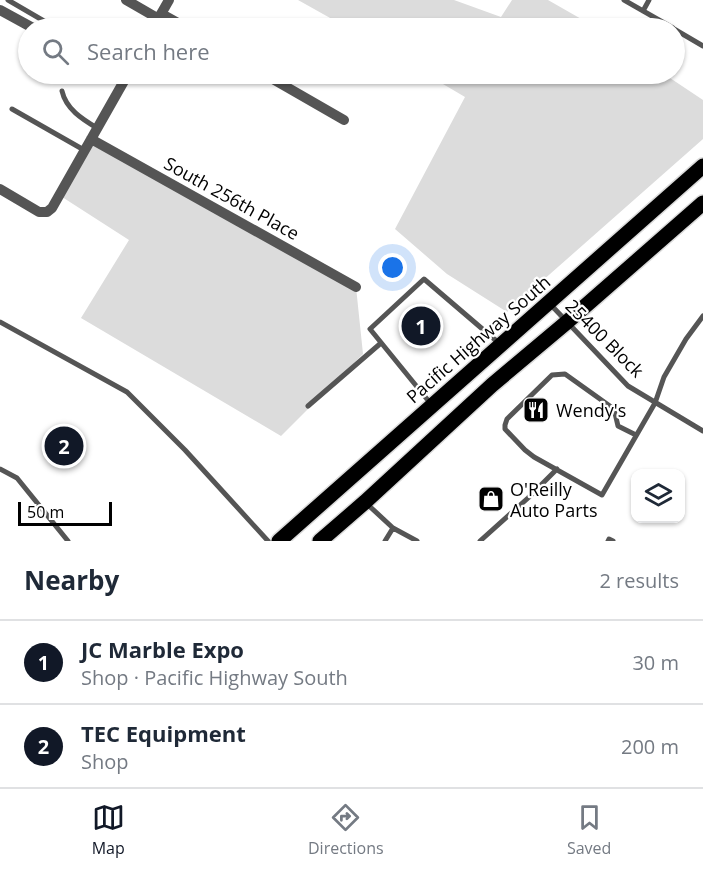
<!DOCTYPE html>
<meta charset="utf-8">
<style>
body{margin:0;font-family:"Open Sans",sans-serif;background:#f6f6f7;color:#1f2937}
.controls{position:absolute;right:18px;bottom:18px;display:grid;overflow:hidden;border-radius:12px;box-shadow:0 2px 4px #0004}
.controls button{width:54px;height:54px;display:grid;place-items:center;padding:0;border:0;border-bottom:2px solid #e0e1e3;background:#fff;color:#1f2937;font:30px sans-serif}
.scale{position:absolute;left:18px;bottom:15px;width:94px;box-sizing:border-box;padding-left:6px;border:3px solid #000;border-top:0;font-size:16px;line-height:21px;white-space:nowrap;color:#000;-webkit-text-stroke:4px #fff;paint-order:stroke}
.you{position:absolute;left:393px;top:268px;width:21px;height:21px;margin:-15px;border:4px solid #fff;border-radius:50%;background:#1a73e8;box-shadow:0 0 0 9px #1a73e833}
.badge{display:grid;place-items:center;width:39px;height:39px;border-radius:50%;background:#111827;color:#fff;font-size:20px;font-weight:700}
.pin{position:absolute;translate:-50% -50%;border:3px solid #fff;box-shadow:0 2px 6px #0006}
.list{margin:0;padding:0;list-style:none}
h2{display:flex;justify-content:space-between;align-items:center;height:78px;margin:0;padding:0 24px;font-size:26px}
h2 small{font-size:20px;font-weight:400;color:#747a83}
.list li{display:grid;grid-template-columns:39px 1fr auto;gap:18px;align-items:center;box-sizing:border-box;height:84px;padding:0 24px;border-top:2px solid #e0e1e3}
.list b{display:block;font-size:22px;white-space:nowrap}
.list p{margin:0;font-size:20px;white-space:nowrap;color:#747a83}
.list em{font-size:20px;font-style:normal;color:#747a83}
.icon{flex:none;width:33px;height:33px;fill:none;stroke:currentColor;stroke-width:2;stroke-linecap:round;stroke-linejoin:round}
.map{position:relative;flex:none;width:703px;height:541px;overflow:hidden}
.search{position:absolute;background:#fff;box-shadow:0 2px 4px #0004;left:18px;right:18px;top:18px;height:66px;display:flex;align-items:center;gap:15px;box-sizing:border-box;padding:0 21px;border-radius:33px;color:#747a83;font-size:22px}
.sheet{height:246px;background:#fff}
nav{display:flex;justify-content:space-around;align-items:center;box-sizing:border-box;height:84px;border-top:2px solid #e0e1e3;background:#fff;font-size:16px;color:#747a83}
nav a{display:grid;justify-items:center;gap:3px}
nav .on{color:#111827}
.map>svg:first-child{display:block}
.green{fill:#dcdcdc}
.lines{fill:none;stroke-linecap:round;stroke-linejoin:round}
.primary-casing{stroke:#dbdbdb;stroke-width:18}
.service{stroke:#555;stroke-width:5}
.minor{stroke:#555;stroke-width:10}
.primary{stroke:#000;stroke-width:15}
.labels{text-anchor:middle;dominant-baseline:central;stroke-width:4.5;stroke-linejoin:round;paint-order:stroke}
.street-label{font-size:18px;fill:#000;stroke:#fff}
.poi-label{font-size:18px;fill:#000;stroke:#fff;text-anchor:start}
</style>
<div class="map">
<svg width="703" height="541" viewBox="0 0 703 541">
<rect width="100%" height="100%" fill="#fff"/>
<path class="green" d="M298,0H454L501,17L512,0H548L597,28H348Z
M426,74H664L703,100V139L507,312L447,274L395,229L465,97Z
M91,139L356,287L363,354L281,436L81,318L129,240L59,195Z"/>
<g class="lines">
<g class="primary-casing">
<path id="primary" d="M279,541L703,166
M320,541L365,502L492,385L567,322L703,203"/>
</g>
<path class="service" d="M8,0L56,28
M624,0L673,28
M643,11L649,0
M674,29L703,46
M62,91C66,109 82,119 97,128
M12,109L84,150
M551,305L628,386L703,431
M0,322L127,392L185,450L268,541
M431,404L370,329L424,279L500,344
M308,406L381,343
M636,435L618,426L614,409L565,374L552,375L507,419L505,425V429L525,450L534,457L602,495L655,403L664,377L686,339L703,316
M0,469L17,478L68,541
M366,503L393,528L417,541
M385,541L393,528
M480,541L528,498L557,469
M608,541L609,539L613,541"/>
<path class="minor" d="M126,0L159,19
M0,10L33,28
M162,14L187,28
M153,28L169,0
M264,74L344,120
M91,139L356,287
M0,189L39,212H47L52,208L128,74"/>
<use href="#primary" class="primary"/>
</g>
<defs>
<g id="restaurant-square" transform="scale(1.35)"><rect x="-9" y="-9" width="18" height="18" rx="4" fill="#000" stroke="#fff"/><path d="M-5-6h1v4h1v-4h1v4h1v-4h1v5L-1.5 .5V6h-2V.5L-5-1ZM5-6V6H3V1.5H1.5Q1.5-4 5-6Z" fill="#fff"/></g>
<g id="shop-square" transform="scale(1.35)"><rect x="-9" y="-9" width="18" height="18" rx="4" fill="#000" stroke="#fff"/><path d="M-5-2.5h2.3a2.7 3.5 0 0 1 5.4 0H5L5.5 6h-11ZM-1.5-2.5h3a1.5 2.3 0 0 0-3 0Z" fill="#fff"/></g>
</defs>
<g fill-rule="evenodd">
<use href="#restaurant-square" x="536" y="410"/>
<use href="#shop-square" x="491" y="499"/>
</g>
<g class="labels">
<g class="street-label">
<text transform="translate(232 198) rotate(29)">South 256th Place</text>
<text transform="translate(605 338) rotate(45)">25400 Block</text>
<text transform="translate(478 339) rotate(-41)">Pacific Highway South</text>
</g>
<g class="poi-label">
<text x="556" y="410">Wendy's</text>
<text x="510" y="489">O'Reilly<tspan x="510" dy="21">Auto Parts</tspan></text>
</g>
</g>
</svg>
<div class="controls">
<button><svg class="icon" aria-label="layers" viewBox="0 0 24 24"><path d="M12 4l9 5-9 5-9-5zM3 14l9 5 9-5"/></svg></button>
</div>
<div class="scale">50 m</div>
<div class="you"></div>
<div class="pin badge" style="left:421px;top:326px">1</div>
<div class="pin badge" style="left:64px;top:446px">2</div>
<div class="search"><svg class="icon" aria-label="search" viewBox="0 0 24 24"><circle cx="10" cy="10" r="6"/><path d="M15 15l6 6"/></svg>Search here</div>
</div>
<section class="sheet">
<h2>Nearby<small>2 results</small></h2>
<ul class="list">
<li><span class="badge">1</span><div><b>JC Marble Expo</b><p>Shop · Pacific Highway South</p></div><em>30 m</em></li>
<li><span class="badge">2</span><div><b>TEC Equipment</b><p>Shop</p></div><em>200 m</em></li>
</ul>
</section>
<nav>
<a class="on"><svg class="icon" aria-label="map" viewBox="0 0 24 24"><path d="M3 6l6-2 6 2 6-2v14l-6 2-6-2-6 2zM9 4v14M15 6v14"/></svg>Map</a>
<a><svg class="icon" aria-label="directions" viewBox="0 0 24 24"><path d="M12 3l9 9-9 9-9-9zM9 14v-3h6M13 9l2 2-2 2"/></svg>Directions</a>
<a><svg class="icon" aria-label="saved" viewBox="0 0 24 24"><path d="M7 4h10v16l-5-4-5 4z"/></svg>Saved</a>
</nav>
